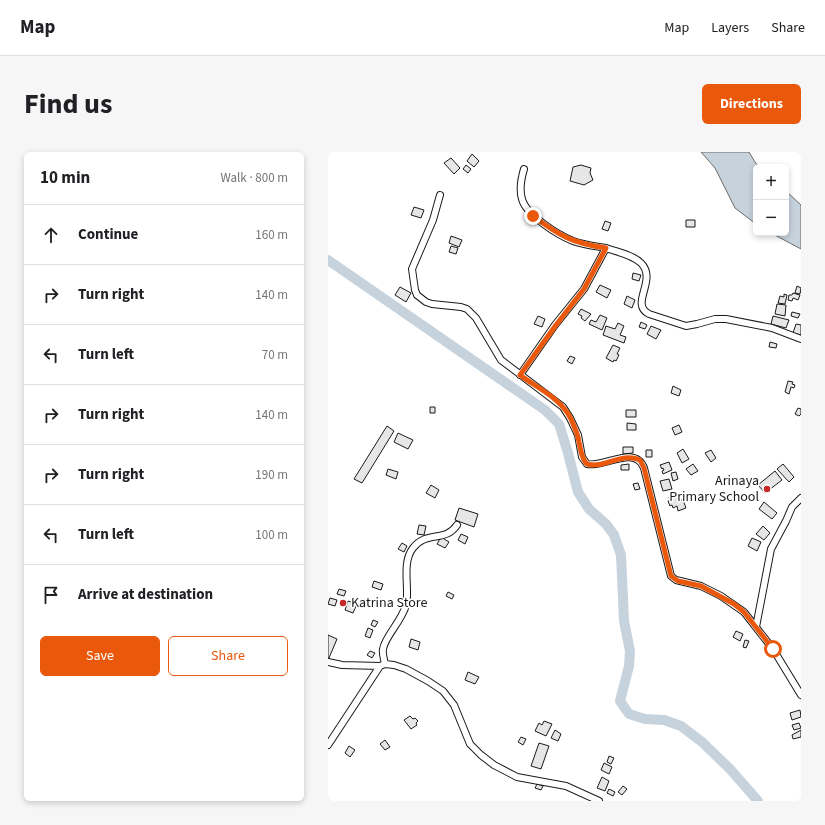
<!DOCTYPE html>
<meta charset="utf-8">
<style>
body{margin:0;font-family:"Source Sans 3",sans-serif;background:#f6f6f6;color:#202124}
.controls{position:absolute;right:12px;top:12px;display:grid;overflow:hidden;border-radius:6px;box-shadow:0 2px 6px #0003}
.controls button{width:36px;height:36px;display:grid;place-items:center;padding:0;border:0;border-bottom:1px solid #e0e0e0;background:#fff;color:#202124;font:20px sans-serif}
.stop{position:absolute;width:12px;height:12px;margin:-9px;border:3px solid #ea580c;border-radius:50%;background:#fff}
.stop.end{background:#ea580c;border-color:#fff;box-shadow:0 1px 4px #0008}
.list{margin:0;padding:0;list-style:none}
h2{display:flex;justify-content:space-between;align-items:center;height:52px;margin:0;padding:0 16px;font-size:17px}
h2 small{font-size:13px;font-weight:400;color:#757577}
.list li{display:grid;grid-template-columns:26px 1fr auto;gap:12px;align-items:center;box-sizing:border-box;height:60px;padding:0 16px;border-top:1px solid #e0e0e0}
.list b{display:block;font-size:15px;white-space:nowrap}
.list em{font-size:13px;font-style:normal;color:#757577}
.actions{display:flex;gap:8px;padding:12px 16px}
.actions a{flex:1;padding:9px 0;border:1px solid #ea580c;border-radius:6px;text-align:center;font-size:14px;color:#ea580c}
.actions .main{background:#ea580c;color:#fff}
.icon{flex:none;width:22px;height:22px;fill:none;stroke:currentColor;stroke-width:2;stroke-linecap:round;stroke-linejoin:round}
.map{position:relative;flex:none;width:473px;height:649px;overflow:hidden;border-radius:6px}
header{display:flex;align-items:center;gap:24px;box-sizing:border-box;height:56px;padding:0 20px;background:#fff;border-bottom:1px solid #e0e0e0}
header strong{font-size:19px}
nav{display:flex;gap:22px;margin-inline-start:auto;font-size:14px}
.intro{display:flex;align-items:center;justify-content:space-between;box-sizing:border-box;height:96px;padding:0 24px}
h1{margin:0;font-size:28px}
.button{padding:10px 18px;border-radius:6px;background:#ea580c;color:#fff;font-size:14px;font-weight:700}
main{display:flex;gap:24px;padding:0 24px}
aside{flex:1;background:#fff;border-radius:6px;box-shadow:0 2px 6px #0003}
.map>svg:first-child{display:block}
.water{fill:#c6d2dc;stroke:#6a6a6a}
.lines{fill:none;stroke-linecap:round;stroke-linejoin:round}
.river{stroke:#c6d2dc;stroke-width:10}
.building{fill:#e6e6e6;stroke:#1a1a1a}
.minor-casing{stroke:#1a1a1a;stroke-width:8}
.minor{stroke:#fff;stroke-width:6}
.route{stroke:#ea580c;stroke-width:5}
.poi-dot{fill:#c62828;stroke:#fff;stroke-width:1.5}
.labels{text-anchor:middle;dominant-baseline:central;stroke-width:3;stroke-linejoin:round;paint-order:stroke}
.poi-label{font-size:14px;fill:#1a1a1a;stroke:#fff;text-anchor:end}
</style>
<header>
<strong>Map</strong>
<nav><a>Map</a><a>Layers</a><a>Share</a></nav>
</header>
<div class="intro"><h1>Find us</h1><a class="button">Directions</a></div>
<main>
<aside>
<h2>10 min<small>Walk · 800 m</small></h2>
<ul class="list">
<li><svg class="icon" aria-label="ahead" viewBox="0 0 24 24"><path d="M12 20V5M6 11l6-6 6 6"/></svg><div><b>Continue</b></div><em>160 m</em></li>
<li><svg class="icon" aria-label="right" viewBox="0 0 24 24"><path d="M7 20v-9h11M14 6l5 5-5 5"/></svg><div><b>Turn right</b></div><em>140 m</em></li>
<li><svg class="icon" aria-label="left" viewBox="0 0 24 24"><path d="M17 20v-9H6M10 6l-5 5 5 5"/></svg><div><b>Turn left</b></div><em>70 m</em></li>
<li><svg class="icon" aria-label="right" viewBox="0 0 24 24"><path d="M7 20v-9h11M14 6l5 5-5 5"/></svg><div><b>Turn right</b></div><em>140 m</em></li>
<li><svg class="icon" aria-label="right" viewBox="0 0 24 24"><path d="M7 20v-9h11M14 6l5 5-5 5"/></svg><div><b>Turn right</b></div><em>190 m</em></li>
<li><svg class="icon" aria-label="left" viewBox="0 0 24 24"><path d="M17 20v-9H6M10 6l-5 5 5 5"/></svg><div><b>Turn left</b></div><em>100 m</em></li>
<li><svg class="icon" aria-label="arrive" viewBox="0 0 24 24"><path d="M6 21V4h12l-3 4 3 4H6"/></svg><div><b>Arrive at destination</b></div></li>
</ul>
<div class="actions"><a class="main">Save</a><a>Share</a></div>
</aside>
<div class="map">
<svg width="473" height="649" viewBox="0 0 473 649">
<rect width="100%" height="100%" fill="#fff"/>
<path class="water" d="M373,0H421L427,10L431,15H428V72L407,56L387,16Z
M458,39L473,53V97L443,81H458Z"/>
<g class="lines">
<path class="river" d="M0,108L217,258L231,272L240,301L250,340L261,357L278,372L286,383L293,403L296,469L302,499L301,514L292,549L301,562L317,567L336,568L353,574L374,590L402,617L430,649"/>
</g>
<path class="building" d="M144,2L151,9L146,15L139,9Z
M123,6L132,16L126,22L116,11Z
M138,13L143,17L140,21L135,17Z
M253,13L263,16L262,21L265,28L256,33L242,29L245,15Z
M86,55L96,58L93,66L83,63Z
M358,68H367V75H358Z
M277,69L283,71L280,79L274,77Z
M123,84L134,88L131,95L121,91Z
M123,94L130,96L128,102L121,100Z
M305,121L313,123L311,129L304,127Z
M272,133L283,138L279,146L268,140Z
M469,134L473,136L472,142L467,141Z
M72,135L83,141L78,150L67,143Z
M465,141L472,143L470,148L465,146L464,149L460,148L461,143H464Z
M456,142L459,143L457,152L450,151L452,144L456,145Z
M299,144L307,148L304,156L296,152Z
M449,152L458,153L457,164L447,162Z
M253,157L263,162L257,169L253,166L254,164L250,162Z
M464,160L472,162L470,166L463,164Z
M272,163L279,166L274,178L261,172L263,168L268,170Z
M210,164L217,167L214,175L206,172Z
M445,164L461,168L458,176L443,172Z
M313,170L319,173L317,177L311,175Z
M290,171L296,174L292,183L298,185L296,191L275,183L278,174L287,177Z
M468,172L473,173V183L465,181Z
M323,174L333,178L328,187L319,182Z
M442,190L449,192L448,196L441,195Z
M285,193L292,196L289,202L291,203L288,209L286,208L285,210L278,206Z
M242,204L247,206L244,212L239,209Z
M460,229L465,230L464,232L467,233L466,236L463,235L461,242L457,240Z
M345,234L353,238L351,244L343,241Z
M102,255H107V261H102Z
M470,256L473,257V262L471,264L467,262Z
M298,258H308V265H298Z
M299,271L308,272V278H299Z
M351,273L354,280L347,283L344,276Z
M59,274L66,279L34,331L26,327Z
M70,281L85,288L80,297L66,290Z
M295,295H305V301L295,302Z
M355,297L361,307L354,311L349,301Z
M318,298H324V305H318Z
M383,298L388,306L383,310L377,301Z
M341,310L344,318L335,322L334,319L336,318L335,316L334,317L332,313Z
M301,312V318H293V313Z
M365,312L370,319L363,323L358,317Z
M455,312L466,325L461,330L449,317Z
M60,317L70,320L68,327L58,323Z
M447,319L454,328L437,341L430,333Z
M348,320L350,327L345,329L343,321Z
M341,327L344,337L335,339L332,329Z
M310,331L312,337L307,338L305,332Z
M103,333L111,338L107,346L98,341Z
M351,343L353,348H355L358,356L350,359L349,354L345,356L344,353L342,354L340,349H342L341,345Z
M436,350L449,361L444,367L431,357Z
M131,356L150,362L146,375L127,368Z
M91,373L98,374L96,383L89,382Z
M435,374L442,381L436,388L428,382Z
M133,382L140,385L137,392L130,388Z
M113,385L121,390L117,396L109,392Z
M424,386L433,390L429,399L420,394Z
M74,391L79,394L76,400L70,397Z
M46,429L55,432L53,438L44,435Z
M11,437L18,439L16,444L9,442Z
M120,440L126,443L124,447L118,444Z
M2,446L9,448L7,454L0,452Z
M20,449L29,452L25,461L17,458Z
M45,468L50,470L47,475L43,473Z
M40,476L45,478L42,486L37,484Z
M408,479L415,482L412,489L405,485Z
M0,483L9,487L1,506H0Z
M83,487L92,490L90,498L81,495Z
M417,488L421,489L418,496L415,495Z
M42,499L47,501L44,506L39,503Z
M140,520L151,525L147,532L137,528Z
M472,558L473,565L464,568L462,561Z
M82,564L85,567L87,566L90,569L88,571L89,573L83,577L76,568Z
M216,569L224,572L218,584L207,579L211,571L214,573Z
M471,571L473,576L466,578L464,573Z
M227,578L233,582L230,589L223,586Z
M473,578V585L465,587L464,583Z
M193,585L198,587L195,593L190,590Z
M57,588L62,595L57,598L52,592Z
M211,591L221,594L213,617L203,614Z
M21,594L27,598L22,605L17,601Z
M281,604L286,606L283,612L279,610Z
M276,611L284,615L281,622L273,618Z
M274,625L281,629L277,639L269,636Z
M209,632L215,634L213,638L207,636Z
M295,634L299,637L294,643L290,640Z
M281,637L287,640L285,644L279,641Z"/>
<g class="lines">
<g class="minor-casing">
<path id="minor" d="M112,43L105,68L84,117L87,138L89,143L98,150L104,152L133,155L139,157L148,166L173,208L235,255L242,266L250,283L254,305L259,312C276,316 307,292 316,316L343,424L348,428L373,434L393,444L416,460L445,497L473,543
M278,96C289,100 305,103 313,111C330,128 301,152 321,162L358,174L369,172L387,167H398L444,176L473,187
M192,223L227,173L256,137L278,96C267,94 256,93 245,89C230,83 198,63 194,47C191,37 193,27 196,17
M428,475L443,397L458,369L464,355L473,346
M0,510L14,513L52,514L0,593
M57,512L66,513L78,517L100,529L115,539L126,553L142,592L153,603L166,613L189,625L238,634L271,649
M52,514L57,512C56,507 54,501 55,497C57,484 74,469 78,453C82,437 73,411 85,396C99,378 117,391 129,373"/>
</g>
<use href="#minor" class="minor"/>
</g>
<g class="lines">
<path class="route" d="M205,64C232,84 244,91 278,96L256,137L228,173L192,223C209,236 233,246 243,267C246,274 250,282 251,290C253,298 253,306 259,312C277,317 292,300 312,308L316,316L343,424L350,429L373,434L406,452L416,460L445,497"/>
</g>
<g class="poi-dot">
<circle cx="439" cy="337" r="4"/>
<circle cx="15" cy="451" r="4"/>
</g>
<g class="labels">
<g class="poi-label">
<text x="431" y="329">Arinaya<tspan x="431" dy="16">Primary School</tspan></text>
<text x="23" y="451" text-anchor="start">Katrina Store</text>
</g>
</g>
</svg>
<div class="controls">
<button>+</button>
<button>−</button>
</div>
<div class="stop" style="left:445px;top:497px"></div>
<div class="stop end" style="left:205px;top:64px"></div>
</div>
</main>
